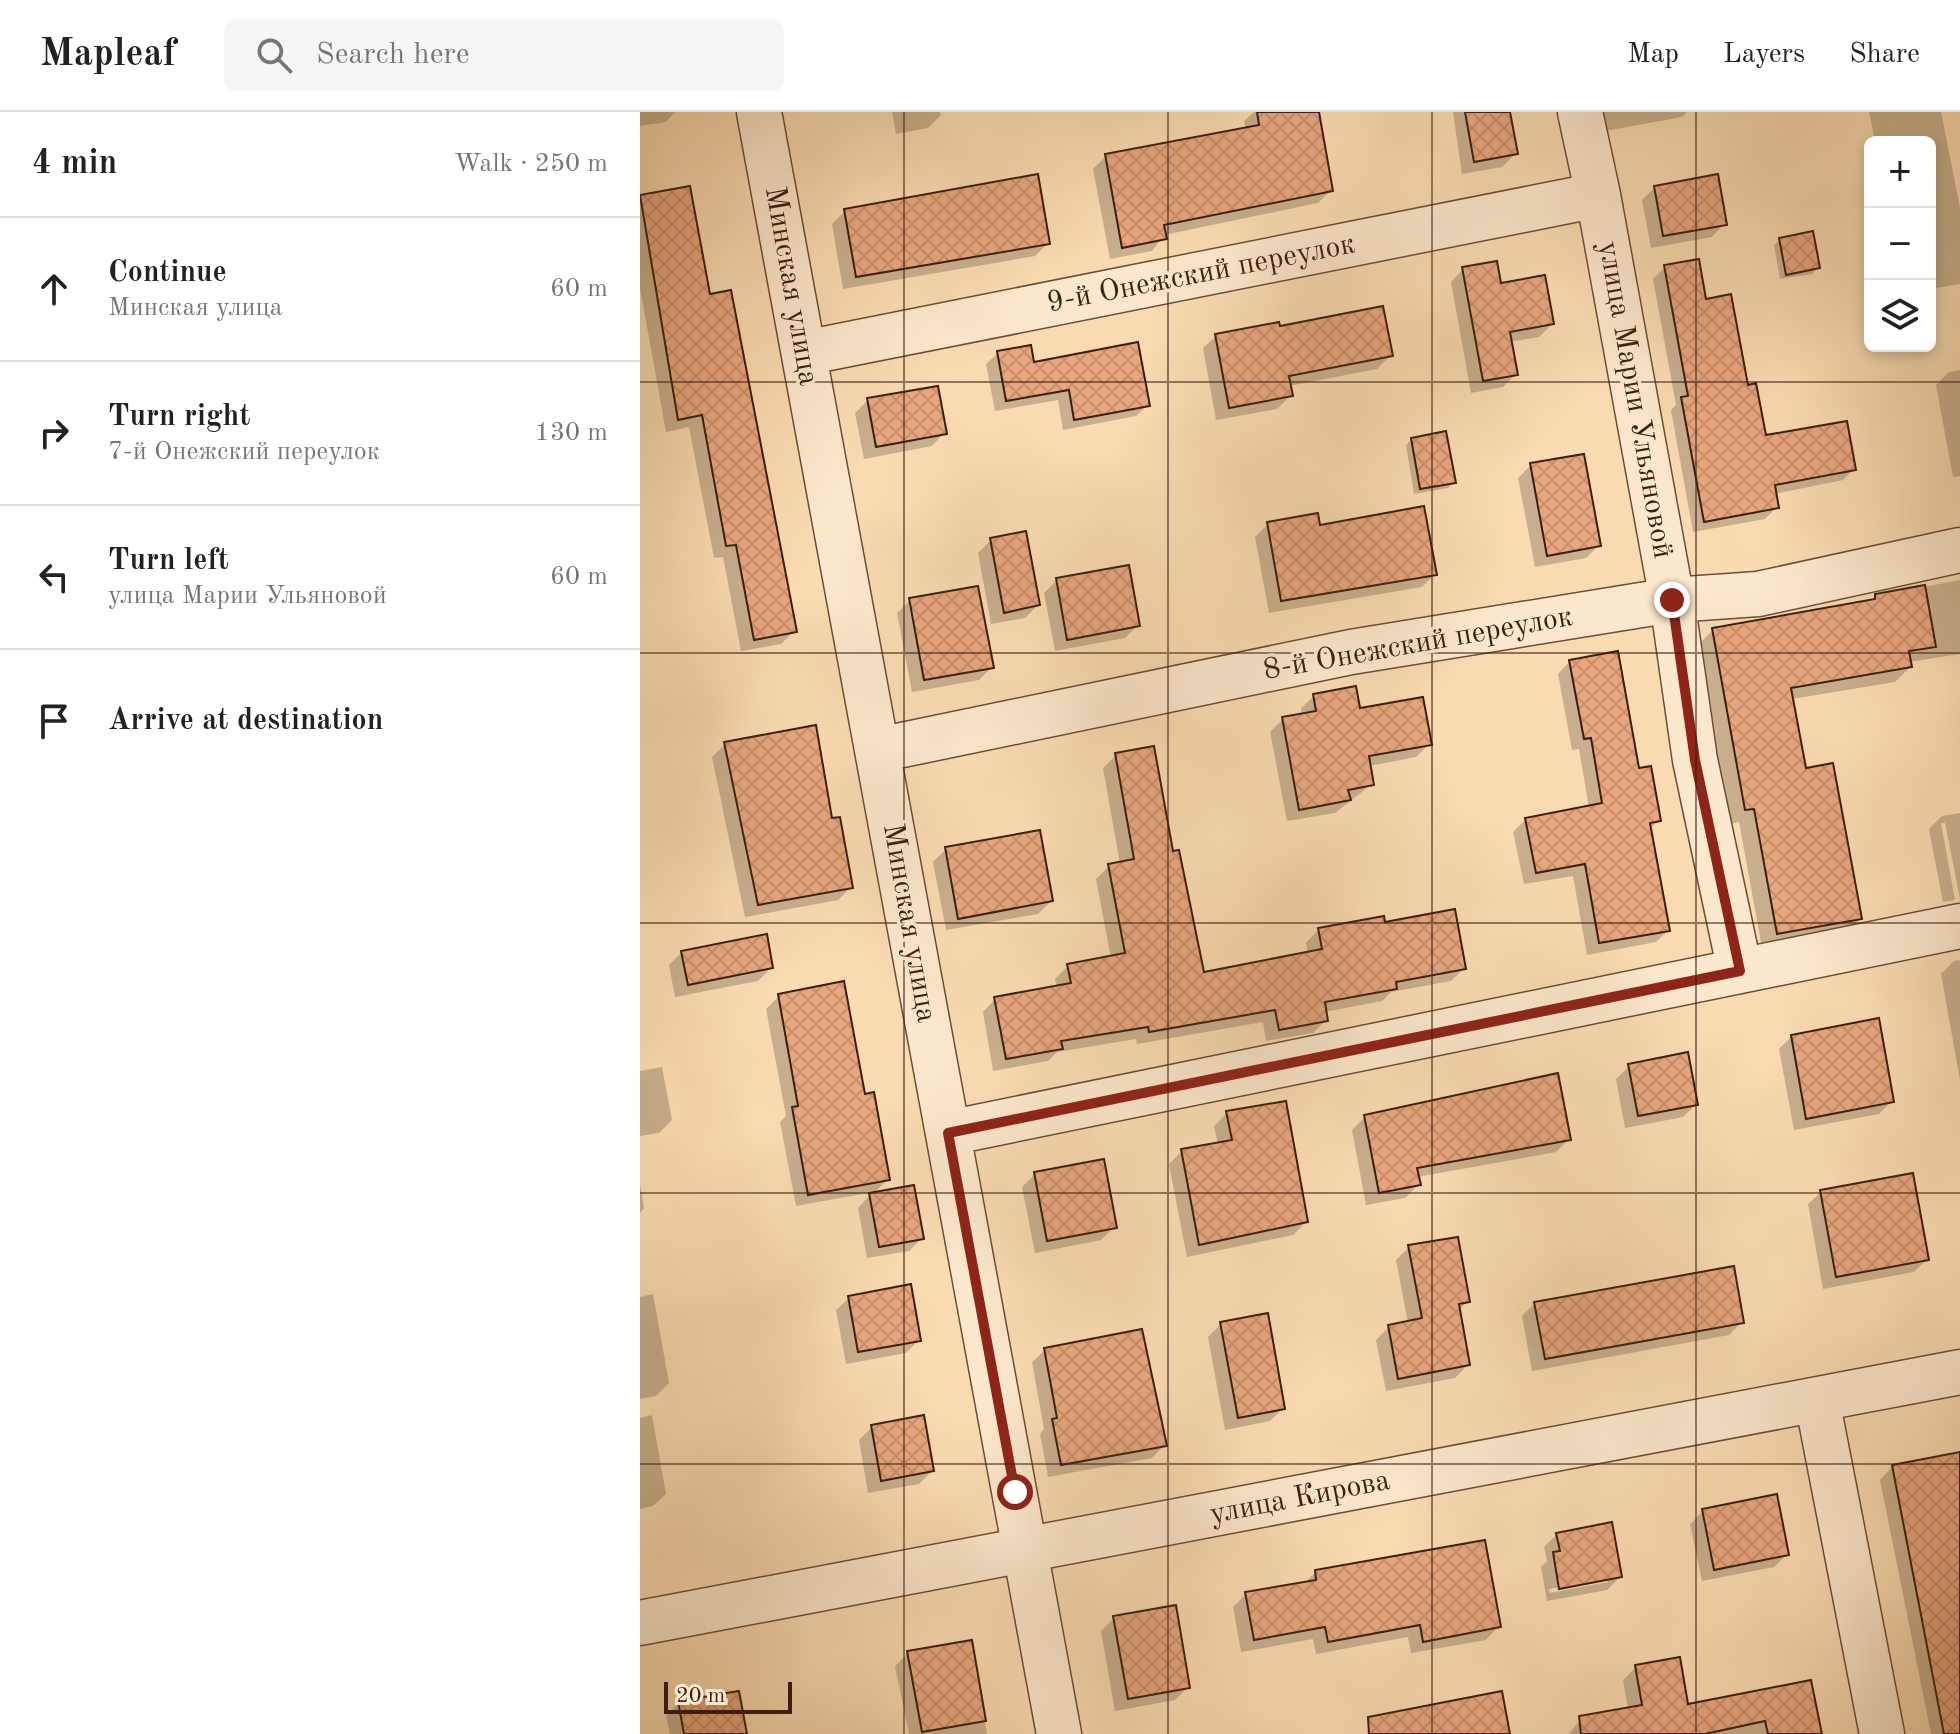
<!DOCTYPE html>
<meta charset="utf-8">
<style>
body{margin:0;font-family:"Old Standard TT",serif;background:#f6f6f6;color:#222}
.controls{position:absolute;right:24px;top:24px;display:grid;overflow:hidden;border-radius:12px;box-shadow:0 4px 12px #0003}
.controls button{width:72px;height:72px;display:grid;place-items:center;padding:0;border:0;border-bottom:2px solid #e0e0e0;background:#fff;color:#222;font:40px sans-serif}
.scale{position:absolute;left:24px;bottom:20px;width:128px;box-sizing:border-box;padding-left:8px;border:4px solid #3d1e10;border-top:0;font-size:22px;line-height:28px;white-space:nowrap;color:#3d1e10;-webkit-text-stroke:6px #fce8cc;paint-order:stroke}
.stop{position:absolute;width:24px;height:24px;margin:-18px;border:6px solid #8f2418;border-radius:50%;background:#fff}
.stop.end{background:#8f2418;border-color:#fff;box-shadow:0 2px 8px #0008}
.list{margin:0;padding:0;list-style:none}
h2{display:flex;justify-content:space-between;align-items:center;height:104px;margin:0;padding:0 32px;font-size:34px}
h2 small{font-size:26px;font-weight:400;color:#767676}
.list li{display:grid;grid-template-columns:52px 1fr auto;gap:24px;align-items:center;box-sizing:border-box;height:144px;padding:0 32px;border-top:2px solid #e0e0e0}
.list b{display:block;font-size:30px;white-space:nowrap}
.list p{margin:0;font-size:26px;white-space:nowrap;color:#767676}
.list em{font-size:26px;font-style:normal;color:#767676}
.icon{flex:none;width:44px;height:44px;fill:none;stroke:currentColor;stroke-width:2;stroke-linecap:round;stroke-linejoin:round}
.map{position:relative;flex:none;width:1320px;height:1622px;overflow:hidden}
header{display:flex;align-items:center;gap:48px;box-sizing:border-box;height:112px;padding:0 40px;background:#fff;border-bottom:2px solid #e0e0e0}
header strong{font-size:38px}
nav{display:flex;gap:44px;margin-inline-start:auto;font-size:28px}
.search{width:560px;height:72px;background:#f6f6f6;display:flex;align-items:center;gap:20px;box-sizing:border-box;padding:0 28px;border-radius:12px;color:#767676;font-size:30px}
main{display:flex}
aside{flex:1;background:#fff}
.map>svg:first-child{display:block}
.shadow{fill:#0003;fill-rule:evenodd}
.building{fill:url(#building-cross-hatch);stroke:#3d1e10;stroke-width:2}
.lines{fill:none;stroke-linecap:round;stroke-linejoin:round}
.minor-casing{stroke:#6c4d38;stroke-width:47}
.minor{stroke:#fce8cc;stroke-width:44}
.route{stroke:#8f2418;stroke-width:10}
.grid{fill:none;stroke:#3d1e10;stroke-width:2;stroke-opacity:0.55}
.labels{text-anchor:middle;dominant-baseline:central;stroke-width:7;stroke-linejoin:round;paint-order:stroke}
.street-label{font-size:30px;fill:#3d1e10;stroke:#fce8cc}
</style>
<header>
<strong>Mapleaf</strong>
<div class="search"><svg class="icon" aria-label="search" viewBox="0 0 24 24"><circle cx="10" cy="10" r="6"/><path d="M15 15l6 6"/></svg>Search here</div>
<nav><a>Map</a><a>Layers</a><a>Share</a></nav>
</header>
<main>
<aside>
<h2>4 min<small>Walk · 250 m</small></h2>
<ul class="list">
<li><svg class="icon" aria-label="ahead" viewBox="0 0 24 24"><path d="M12 20V5M6 11l6-6 6 6"/></svg><div><b>Continue</b><p>Минская улица</p></div><em>60 m</em></li>
<li><svg class="icon" aria-label="right" viewBox="0 0 24 24"><path d="M7 20v-9h11M14 6l5 5-5 5"/></svg><div><b>Turn right</b><p>7-й Онежский переулок</p></div><em>130 m</em></li>
<li><svg class="icon" aria-label="left" viewBox="0 0 24 24"><path d="M17 20v-9H6M10 6l-5 5 5 5"/></svg><div><b>Turn left</b><p>улица Марии Ульяновой</p></div><em>60 m</em></li>
<li><svg class="icon" aria-label="arrive" viewBox="0 0 24 24"><path d="M6 21V4h12l-3 4 3 4H6"/></svg><div><b>Arrive at destination</b></div></li>
</ul>
</aside>
<div class="map">
<svg width="1320" height="1622" viewBox="0 0 1320 1622">
<defs>
<pattern id="building-cross-hatch" width="8" height="8" patternUnits="userSpaceOnUse" patternTransform="scale(2)"><rect width="8" height="8" fill="#e8a67e"/><path d="M0 0l8 8M0 8l8-8" fill="none" stroke="#c88e6c"/></pattern>
</defs>
<rect width="100%" height="100%" fill="#fadbb1"/>
<filter id="stains"><feTurbulence type="fractalNoise" baseFrequency=".0025" numOctaves="4"/><feColorMatrix values="0 0 0 0 .2 0 0 0 0 .09 0 0 0 0 .02 0 0 0 .5 -.17"/></filter>
<radialGradient id="worn" r=".72"><stop offset=".6" stop-color="#630" stop-opacity="0"/><stop offset="1" stop-color="#630" stop-opacity=".3"/></radialGradient>
<path class="shadow" d="M0,0H35L26,10L0,14Z
M252,0H300L301,3L288,16L256,22Z
M614,0H677L691,78L678,91L524,123L512,139L470,147L453,57L466,44L606,18L604,9Z
M813,0H868L875,42L862,55L822,62Z
M962,0H1047L1042,5L965,19Z
M1229,0H1301L1320,96V172L1290,177V30H1235Z
M1015,75L1084,112L1072,125L1011,136L1002,88Z
M48,76L68,184L154,519L141,532L101,539L83,445L74,446L49,315L26,320L0,176V85Z
M205,99L408,131L395,144L203,177L192,112Z
M1140,127L1178,155L1172,162L1140,167L1134,133Z
M1025,155L1065,190L1106,275L1124,325L1214,357L1203,368L1134,382L1137,395L1125,407L1053,420L1031,298L1036,293L1013,167Z
M823,157L859,173L912,212L899,225L870,230L876,262L863,275L831,281L811,170Z
M638,216L750,244L737,257L649,274L650,284L637,297L576,308L563,236L576,224Z
M358,241L392,252L508,293L496,304L423,318L418,288L355,299L346,252Z
M1320,258V364L1313,365L1296,273L1309,260Z
M228,288L304,321L292,334L224,347L215,301Z
M772,327L814,370L808,376L774,382L766,333Z
M891,353L959,433L946,446L895,455L878,366Z
M628,412L795,462L782,475L629,501L615,425Z
M351,428L398,493L385,506L351,512L338,441Z
M417,468L498,513L485,526L415,539L404,481Z
M1320,468V542L1269,550L1270,555L1255,570L1152,587L1164,658L1220,807L1205,822L1122,836L1099,710L1090,712L1058,533L1073,518L1230,490L1236,484Z
M270,488L352,555L339,568L272,580L257,501Z
M930,549L997,658L1019,708L1009,718L1028,818L1016,830L947,843L933,764L884,772L873,720L886,707L949,696L939,637L932,638L918,562Z
M674,584L719,598L789,632L776,645L729,654L732,672L695,701L647,709L630,620L643,607L662,603L661,596Z
M85,632L211,775L198,788L105,805L72,645Z
M476,643L531,742L562,862L668,842L666,831L678,818L743,812L824,856L811,869L751,880L742,889L684,900L686,908L673,921L626,929L623,910L497,932L496,927L417,940L408,949L353,959L343,900L355,887L417,876L415,867L428,854L471,846L456,767L469,754L480,752L463,656Z
M1320,701V787L1305,711H1301L1315,788L1303,790L1289,717L1302,704Z
M306,737L411,789L398,802L306,818L293,750Z
M42,840L131,856L118,869L35,885L29,853Z
M1320,848V968L1301,862L1314,849Z
M139,884L224,984L248,1067L232,1083L282,1126L269,1139L227,1146L218,1096L233,1080L156,1094L140,1010L146,1004L126,897Z
M1152,924L1252,989L1239,1002L1154,1018L1139,937Z
M989,954L1056,992L1043,1005L985,1016L976,967Z
M22,955L32,1008L19,1021L0,1024V959Z
M587,1001L666,1110L653,1123L547,1145L529,1052L542,1039L578,1032L574,1014Z
M725,1005L929,1027L916,1040L777,1065L778,1073L765,1086L726,1093L712,1018Z
M395,1062L474,1115L461,1128L395,1141L382,1075Z
M0,1072L4,1096L0,1101Z
M1181,1080L1287,1147L1274,1160L1183,1177L1168,1092Z
M769,1135L828,1189L818,1199L828,1253L815,1266L746,1279L736,1228L749,1215L768,1211L756,1148Z
M13,1182L29,1271L16,1284L0,1287V1185Z
M209,1186L279,1228L266,1241L206,1252L196,1198Z
M895,1191L1102,1210L1089,1223L892,1259L882,1204Z
M581,1212L643,1296L630,1309L585,1318L568,1225Z
M405,1238L524,1333L512,1346L408,1365L400,1322L404,1317L392,1250Z
M12,1303L26,1382L13,1394L0,1397V1306Z
M232,1315L292,1359L279,1372L228,1381L219,1328Z
M1320,1342V1622H1291L1240,1368L1252,1355Z
M1063,1399L1147,1442L1134,1455L1062,1469L1050,1412Z
M917,1422L980,1465L967,1478L907,1489L901,1455L907,1449L904,1435ZM968,1466V1470L910,1481L909,1477Z
M676,1460L858,1515L846,1528L771,1541L768,1525L676,1542L673,1527L601,1540L593,1495L606,1482L663,1472Z
M474,1506L548,1575L535,1588L475,1599L461,1519Z
M330,1530L347,1622H269L255,1554L268,1541Z
M996,1555L1047,1595L1169,1570L1180,1622H929L942,1605L988,1597L983,1568Z
M39,1591L105,1622H30L26,1604Z"/>
<path class="building" d="M617,0H679L693,79L524,113L527,127L482,136L465,42L619,13Z
M825,0H870L878,42L834,50Z
M398,62L410,132L216,165L204,97Z
M1078,62L1087,113L1023,124L1014,74Z
M50,74L70,182L91,178L157,520L114,528L96,433L86,434L62,303L38,308L0,83Z
M1173,119L1180,156L1146,163L1139,126Z
M1059,147L1066,187L1091,182L1108,273L1116,271L1126,323L1207,309L1216,358L1135,373L1139,396L1064,410L1041,285L1048,284L1024,153Z
M857,149L861,171L905,163L914,212L870,220L878,263L843,269L822,155Z
M743,194L753,244L649,264L653,284L589,296L575,222L639,210L640,214Z
M498,230L510,294L434,308L429,278L366,289L357,239L391,233L394,250Z
M298,274L307,322L236,335L227,286Z
M806,319L816,371L780,377L771,326Z
M944,342L961,434L907,444L890,351Z
M784,394L797,463L641,489L627,410L678,401L680,413Z
M386,419L400,493L364,501L350,426Z
M489,453L500,514L427,528L416,466Z
M1285,473L1296,535L1269,539L1272,555L1151,576L1166,656L1193,651L1222,807L1137,822L1114,697L1105,698L1072,516L1235,487V482Z
M338,474L354,556L284,568L269,486Z
M978,539L999,656L1011,654L1021,709L1010,711L1030,819L959,831L945,752L896,761L885,706L962,691L951,626L944,627L929,548Z
M716,574L720,596L783,585L792,633L729,644L734,673L708,678L711,688L659,698L642,605L676,599L673,582Z
M176,613L192,706L200,705L213,776L118,793L84,630Z
M514,634L533,739L539,738L564,860L682,837L678,816L744,804L745,810L815,797L826,857L756,870L757,877L685,890L688,909L639,918L635,898L509,920L508,915L421,929L423,937L366,947L354,885L431,871L427,852L485,841L468,752L494,747L475,641Z
M400,718L413,789L318,807L305,735Z
M127,822L133,856L48,873L41,839Z
M204,869L225,982L234,980L250,1068L168,1083L152,995L158,994L138,882Z
M1239,906L1254,990L1166,1007L1151,923Z
M1048,940L1058,993L998,1004L988,952Z
M918,961L931,1028L777,1056L781,1073L739,1081L724,1003Z
M646,989L668,1110L559,1133L541,1037L592,1028L586,999Z
M464,1047L477,1116L407,1129L394,1060Z
M1273,1061L1289,1148L1196,1165L1180,1078Z
M274,1073L284,1127L239,1135L229,1081Z
M818,1125L830,1190L819,1192L830,1253L758,1267L748,1213L782,1206L768,1133Z
M1094,1154L1104,1211L905,1247L894,1190Z
M271,1172L281,1229L218,1240L208,1184Z
M628,1201L645,1297L598,1306L580,1210Z
M502,1217L527,1334L421,1353L412,1307L417,1306L404,1236Z
M284,1303L294,1359L241,1369L231,1313Z
M1320,1340V1622H1304L1252,1353Z
M1137,1382L1149,1443L1074,1458L1062,1397Z
M972,1410L982,1465L919,1477L913,1440L920,1439L916,1421Z
M845,1428L861,1515L783,1530L780,1513L688,1530L685,1515L614,1528L605,1480L676,1468L675,1458Z
M536,1493L550,1576L488,1587L473,1504Z
M332,1528L346,1609L282,1620L267,1539Z
M1040,1545L1048,1592L1171,1568L1182,1622H1128L1125,1609L1065,1622H941L939,1604L1002,1593L995,1553Z
M99,1579L107,1622H44L38,1589Z
M862,1579L870,1622H729L728,1605Z"/>
<g class="lines">
<g class="minor-casing">
<path id="minor" d="M119,0L419,1622
M940,0L958,83L1032,488L1055,648L1100,859
M164,241L958,83
M238,638L711,540L1032,488L1118,482L1320,438
M308,1021L1320,814
M1177,1288L1242,1622
M0,1511L1320,1260"/>
</g>
<use href="#minor" class="minor"/>
</g>
<g class="lines">
<path class="route" d="M375,1380L308,1021L1100,859L1055,648L1032,488"/>
</g>
<path class="grid" d="M264,0V1622M528,0V1622M792,0V1622M1056,0V1622M0,270H1320M0,541H1320M0,811H1320M0,1081H1320M0,1352H1320"/>
<g class="labels">
<g class="street-label">
<text transform="translate(561 162) rotate(-11)">9-й Онежский переулок</text>
<text transform="translate(151 174) rotate(80)">Минская улица</text>
<text transform="translate(995 288) rotate(80)">улица Марии Ульяновой</text>
<text transform="translate(778 532) rotate(-10)">8-й Онежский переулок</text>
<text transform="translate(269 811) rotate(80)">Минская улица</text>
<text transform="translate(660 1386) rotate(-11)">улица Кирова</text>
</g>
</g>
<rect width="100%" height="100%" filter="url(#stains)"/>
<rect width="100%" height="100%" fill="url(#worn)"/>
</svg>
<div class="controls">
<button>+</button>
<button>−</button>
<button><svg class="icon" aria-label="layers" viewBox="0 0 24 24"><path d="M12 4l9 5-9 5-9-5zM3 14l9 5 9-5"/></svg></button>
</div>
<div class="scale">20 m</div>
<div class="stop" style="left:375px;top:1380px"></div>
<div class="stop end" style="left:1032px;top:488px"></div>
</div>
</main>
